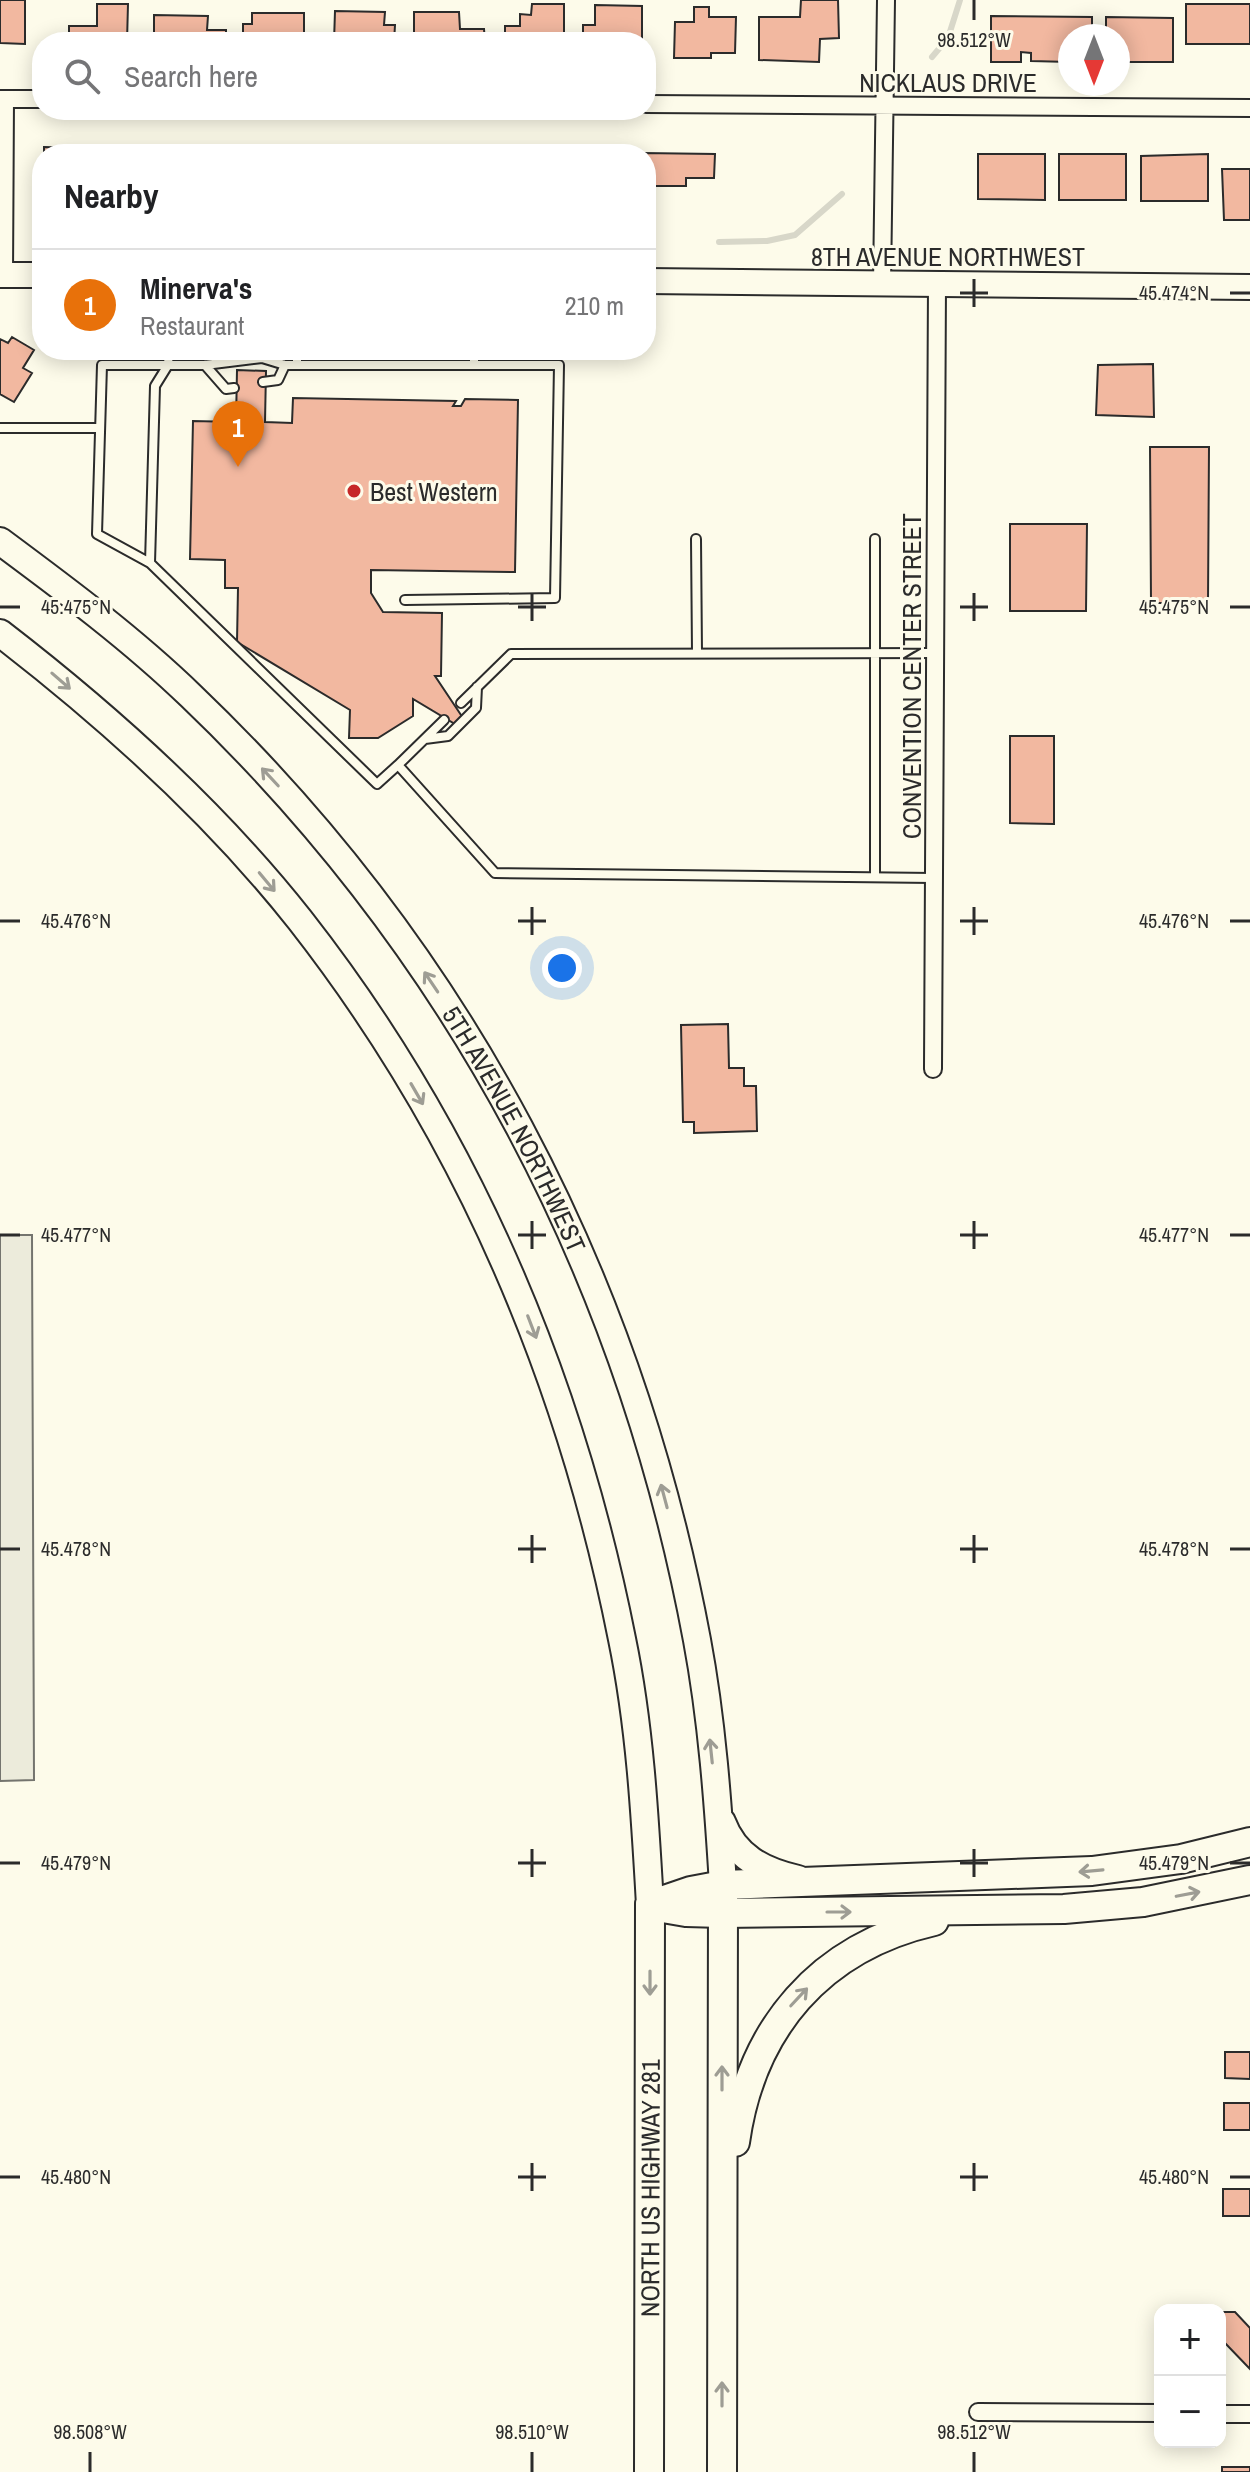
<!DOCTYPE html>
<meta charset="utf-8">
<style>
body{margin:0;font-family:"Archivo Narrow",sans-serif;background:#f2f2f2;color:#202124}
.controls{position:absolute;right:24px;bottom:24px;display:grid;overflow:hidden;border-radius:16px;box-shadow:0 4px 20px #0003}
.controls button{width:72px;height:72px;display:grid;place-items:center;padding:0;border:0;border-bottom:2px solid #e0e0e0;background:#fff;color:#202124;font:40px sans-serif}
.compass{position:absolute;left:1058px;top:24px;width:72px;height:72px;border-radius:50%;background:#fff;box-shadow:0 4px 20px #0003;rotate:180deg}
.you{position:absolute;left:562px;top:968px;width:28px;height:28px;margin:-20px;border:6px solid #fff;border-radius:50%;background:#1a73e8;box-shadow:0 0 0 12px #1a73e833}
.badge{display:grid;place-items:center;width:52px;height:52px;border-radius:50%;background:#c62828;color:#fff;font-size:26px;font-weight:700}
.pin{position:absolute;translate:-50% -66px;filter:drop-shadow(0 2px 4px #0008)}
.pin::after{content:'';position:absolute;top:42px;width:28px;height:24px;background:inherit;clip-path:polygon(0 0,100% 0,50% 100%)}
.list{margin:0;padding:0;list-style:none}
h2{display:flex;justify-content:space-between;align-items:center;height:104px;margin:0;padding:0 32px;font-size:34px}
h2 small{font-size:26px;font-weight:400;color:#757577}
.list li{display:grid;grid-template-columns:52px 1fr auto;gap:24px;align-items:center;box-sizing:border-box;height:112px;padding:0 32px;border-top:2px solid #e0e0e0}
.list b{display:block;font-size:30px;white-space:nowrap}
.list p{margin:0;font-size:26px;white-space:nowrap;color:#757577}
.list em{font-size:26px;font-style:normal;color:#757577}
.icon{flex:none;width:44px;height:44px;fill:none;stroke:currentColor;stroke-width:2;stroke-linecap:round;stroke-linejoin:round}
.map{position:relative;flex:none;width:1250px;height:2472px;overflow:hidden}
.search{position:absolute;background:#fff;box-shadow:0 4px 20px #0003;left:32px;top:32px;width:624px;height:88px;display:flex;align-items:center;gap:20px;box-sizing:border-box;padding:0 28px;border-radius:32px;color:#757577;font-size:30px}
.panel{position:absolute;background:#fff;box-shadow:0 4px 20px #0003;left:32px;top:144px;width:624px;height:216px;border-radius:32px}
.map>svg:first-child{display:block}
.green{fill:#ecebdb;stroke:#74746e;stroke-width:2}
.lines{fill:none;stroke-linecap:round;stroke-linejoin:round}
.stream{stroke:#d8d7c9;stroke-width:6}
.building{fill:#f2b8a0;stroke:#2b2b2b;stroke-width:2}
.service-casing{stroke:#2b2b2b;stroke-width:12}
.minor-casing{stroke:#2b2b2b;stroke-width:20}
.secondary-casing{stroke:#2b2b2b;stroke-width:28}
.primary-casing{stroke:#2b2b2b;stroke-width:30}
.trunk-casing{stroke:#2b2b2b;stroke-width:32}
.service{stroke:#fdfbea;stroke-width:8}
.minor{stroke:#fdfbea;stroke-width:16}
.secondary{stroke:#fdfbea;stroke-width:24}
.primary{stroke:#fdfbea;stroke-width:26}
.trunk{stroke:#fdfbea;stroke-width:28}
.oneway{stroke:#9e9d94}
.ticks{fill:none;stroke:#2b2b2b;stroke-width:3}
.poi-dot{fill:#c62828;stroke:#fdfbea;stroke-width:3}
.labels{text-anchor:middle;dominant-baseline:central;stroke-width:6;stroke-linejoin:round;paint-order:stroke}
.street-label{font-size:26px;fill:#2b2b2b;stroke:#fdfbea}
.poi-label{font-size:26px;fill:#2b2b2b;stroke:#fdfbea;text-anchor:start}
.ticks-label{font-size:20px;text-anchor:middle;fill:#2b2b2b;stroke:#fdfbea;stroke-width:6;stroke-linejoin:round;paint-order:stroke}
</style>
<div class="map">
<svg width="1250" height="2472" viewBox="0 0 1250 2472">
<rect width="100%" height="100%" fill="#fdfbea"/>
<path class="green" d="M0,1235H32L34,1780L0,1781Z"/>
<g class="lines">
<path class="stream" d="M932,57L948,38L960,0
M719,242L767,241L795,235L842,194"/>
</g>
<path class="building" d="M0,0H25V44L0,43Z
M801,0H838L839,38L820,39L819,62L759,60V17H800Z
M97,4H128L127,42H69V26H97Z
M532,4H564V42H505V26H520V14L531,15Z
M1186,4H1250V44H1186Z
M595,5L642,6V39L583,42V25H595Z
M694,7H709V17H736L735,53H711V58H674L675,22H694Z
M335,11L385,12L384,25H395L394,42H334Z
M414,12H459L460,29H484L485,42H414Z
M252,13H304V42H243V24H252Z
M154,15L208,16L207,30H226V42H154Z
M991,16L1092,17V36H1070V62L1031,61V53L1021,52V62H991Z
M1106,17L1173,18V62H1118V36H1106Z
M44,147L78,148V154H44Z
M159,149H193V154H159Z
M214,149H247V154H214Z
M383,150H418V154H455H383Z
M331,151H364V154H331Z
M508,152H542V154H508Z
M568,152L617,153V154H568Z
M642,153L715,154L714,178H686V186H646V154Z
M978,154H1045V200L978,199Z
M1059,154H1126V200H1059Z
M1208,154V201H1141V156Z
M1222,169H1250V220H1224Z
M12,337L34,350L23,368L32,373L14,402L0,394V339L8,343Z
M1153,364L1154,417L1096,415L1098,365Z
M237,370L266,371L265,422L292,423L293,398L456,401L453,406H461L465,399L518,400L515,572L371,570V593L383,612L442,613L441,676H435L463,718L455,724L413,699V716L378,738H349L350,710L237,642L238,588H225V560L190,559L193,421L236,422Z
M1150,447H1209L1208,603H1151Z
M1010,524H1087L1086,611H1010Z
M1010,736H1054V824L1010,823Z
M728,1024L729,1068H744V1086H756L757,1131L694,1133V1122H683L681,1025Z
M1225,2052H1250V2079L1225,2078Z
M1224,2103H1250V2130H1224Z
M1223,2189H1250V2216H1223Z
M1220,2312H1235L1250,2328V2369L1225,2343H1220Z
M1222,2467H1250V2472H1222Z"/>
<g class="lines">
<g class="service-casing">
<path id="service" d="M169,350L168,365L155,386L150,563L377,784L398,765
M205,365L226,389L234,388
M297,365V350
M474,365V350
M263,382L278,380L285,365
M0,428H100
M696,539L697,653
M875,539V877
M150,563L97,534L102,365H205L262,358L285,365H559L555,598L405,600
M461,703L511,654L935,653
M444,720L398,765L495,873L933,878
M425,739L448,736L476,708L477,687"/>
</g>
<g class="minor-casing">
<path id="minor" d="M0,99H42
M646,104L1250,108
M4,275L5,99
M882,284L886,0
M933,1069L937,284
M978,2412L1160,2413
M1220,2414H1250"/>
</g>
<g class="secondary-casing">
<path id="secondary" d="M0,275H42
M646,281L1250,287"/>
</g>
<g class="primary-casing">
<g id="primary">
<path id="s1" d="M0,541C66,590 132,639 191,696C460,953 629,1275 697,1640C712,1720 718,1803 723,1885"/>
<path d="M0,633C109,717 214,811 300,920C466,1132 570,1377 622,1639C640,1726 645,1817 650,1905"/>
<path d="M722,1822C735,1857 763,1871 798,1879"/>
</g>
</g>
<g class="trunk-casing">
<g id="trunk">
<path d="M650,1905L691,1891L723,1885L1092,1871L1181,1859L1250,1842"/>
<path d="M651,1906L686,1912L722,1913L1064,1909L1143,1902L1250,1880"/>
<path d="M735,2142C751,2028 820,1947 934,1921"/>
<path id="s2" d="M649,2472L650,1905"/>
<path d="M722,2472L723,1897"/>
</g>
</g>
<use href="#service" class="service"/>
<use href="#minor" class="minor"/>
<use href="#secondary" class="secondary"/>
<use href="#primary" class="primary"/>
<use href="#trunk" class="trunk"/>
</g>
<defs><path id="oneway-shaft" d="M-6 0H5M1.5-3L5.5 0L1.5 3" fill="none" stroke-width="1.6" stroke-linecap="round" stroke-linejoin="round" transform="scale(2)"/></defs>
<g class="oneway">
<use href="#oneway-shaft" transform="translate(61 681) rotate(41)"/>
<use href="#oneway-shaft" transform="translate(270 777) rotate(-133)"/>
<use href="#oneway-shaft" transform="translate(267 882) rotate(50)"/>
<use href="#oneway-shaft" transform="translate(431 982) rotate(-124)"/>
<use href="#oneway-shaft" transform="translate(417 1094) rotate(60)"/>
<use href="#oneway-shaft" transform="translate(532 1327) rotate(69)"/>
<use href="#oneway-shaft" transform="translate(664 1496) rotate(-105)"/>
<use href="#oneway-shaft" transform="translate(711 1751) rotate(-96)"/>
<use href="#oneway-shaft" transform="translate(1091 1871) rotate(175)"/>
<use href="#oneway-shaft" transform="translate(1188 1894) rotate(-11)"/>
<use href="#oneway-shaft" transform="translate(839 1912)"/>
<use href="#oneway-shaft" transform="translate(650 1983) rotate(90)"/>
<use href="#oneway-shaft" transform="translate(799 1997) rotate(-47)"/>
<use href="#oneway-shaft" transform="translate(722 2078) rotate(-90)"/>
<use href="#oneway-shaft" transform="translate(722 2394) rotate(-90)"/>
</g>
<path class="ticks" d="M974,0V20M974,279V307M960,293H988M1230,293H1250M532,593V621M974,593V621M0,607H20M518,607H546M960,607H988M1230,607H1250M532,907V935M974,907V935M0,921H20M518,921H546M960,921H988M1230,921H1250M532,1221V1249M974,1221V1249M0,1235H20M518,1235H546M960,1235H988M1230,1235H1250M532,1535V1563M974,1535V1563M0,1549H20M518,1549H546M960,1549H988M1230,1549H1250M532,1849V1877M974,1849V1877M0,1863H20M518,1863H546M960,1863H988M1230,1863H1250M532,2163V2191M974,2163V2191M0,2177H20M518,2177H546M960,2177H988M1230,2177H1250M90,2452V2472M532,2452V2472M974,2452V2472"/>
<circle class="poi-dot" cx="354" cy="491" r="8"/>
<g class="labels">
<g class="street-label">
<text x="948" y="82">NICKLAUS DRIVE</text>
<text x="948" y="256">8TH AVENUE NORTHWEST</text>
<text transform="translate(911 676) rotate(-90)">CONVENTION CENTER STREET</text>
<text stroke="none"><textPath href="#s1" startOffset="790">5TH AVENUE NORTHWEST</textPath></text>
<text stroke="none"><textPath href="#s2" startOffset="284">NORTH US HIGHWAY 281</textPath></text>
</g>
<g class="poi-label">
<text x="370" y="491">Best Western</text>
</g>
</g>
<g class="ticks-label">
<text x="974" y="47">98.512°W</text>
<text x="1174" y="300">45.474°N</text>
<text x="1174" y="614">45.475°N</text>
<text x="76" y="614">45.475°N</text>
<text x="1174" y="928">45.476°N</text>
<text x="76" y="928">45.476°N</text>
<text x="76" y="1242">45.477°N</text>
<text x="1174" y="1242">45.477°N</text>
<text x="1174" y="1556">45.478°N</text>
<text x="76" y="1556">45.478°N</text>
<text x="76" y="1870">45.479°N</text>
<text x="1174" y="1870">45.479°N</text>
<text x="1174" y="2184">45.480°N</text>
<text x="76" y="2184">45.480°N</text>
<text x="90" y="2439">98.508°W</text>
<text x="532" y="2439">98.510°W</text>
<text x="974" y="2439">98.512°W</text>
</g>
</svg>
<div class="controls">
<button>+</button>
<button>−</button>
</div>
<svg class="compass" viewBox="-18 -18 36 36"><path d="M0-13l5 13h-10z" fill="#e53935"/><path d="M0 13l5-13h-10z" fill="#757577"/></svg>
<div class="you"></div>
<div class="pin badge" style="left:238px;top:467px;background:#e8710a">1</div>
<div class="search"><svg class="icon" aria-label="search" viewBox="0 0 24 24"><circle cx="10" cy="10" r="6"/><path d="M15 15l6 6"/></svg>Search here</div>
<section class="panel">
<h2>Nearby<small></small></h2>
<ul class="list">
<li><span class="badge" style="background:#e8710a">1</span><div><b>Minerva's</b><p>Restaurant</p></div><em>210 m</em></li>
</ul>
</section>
</div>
